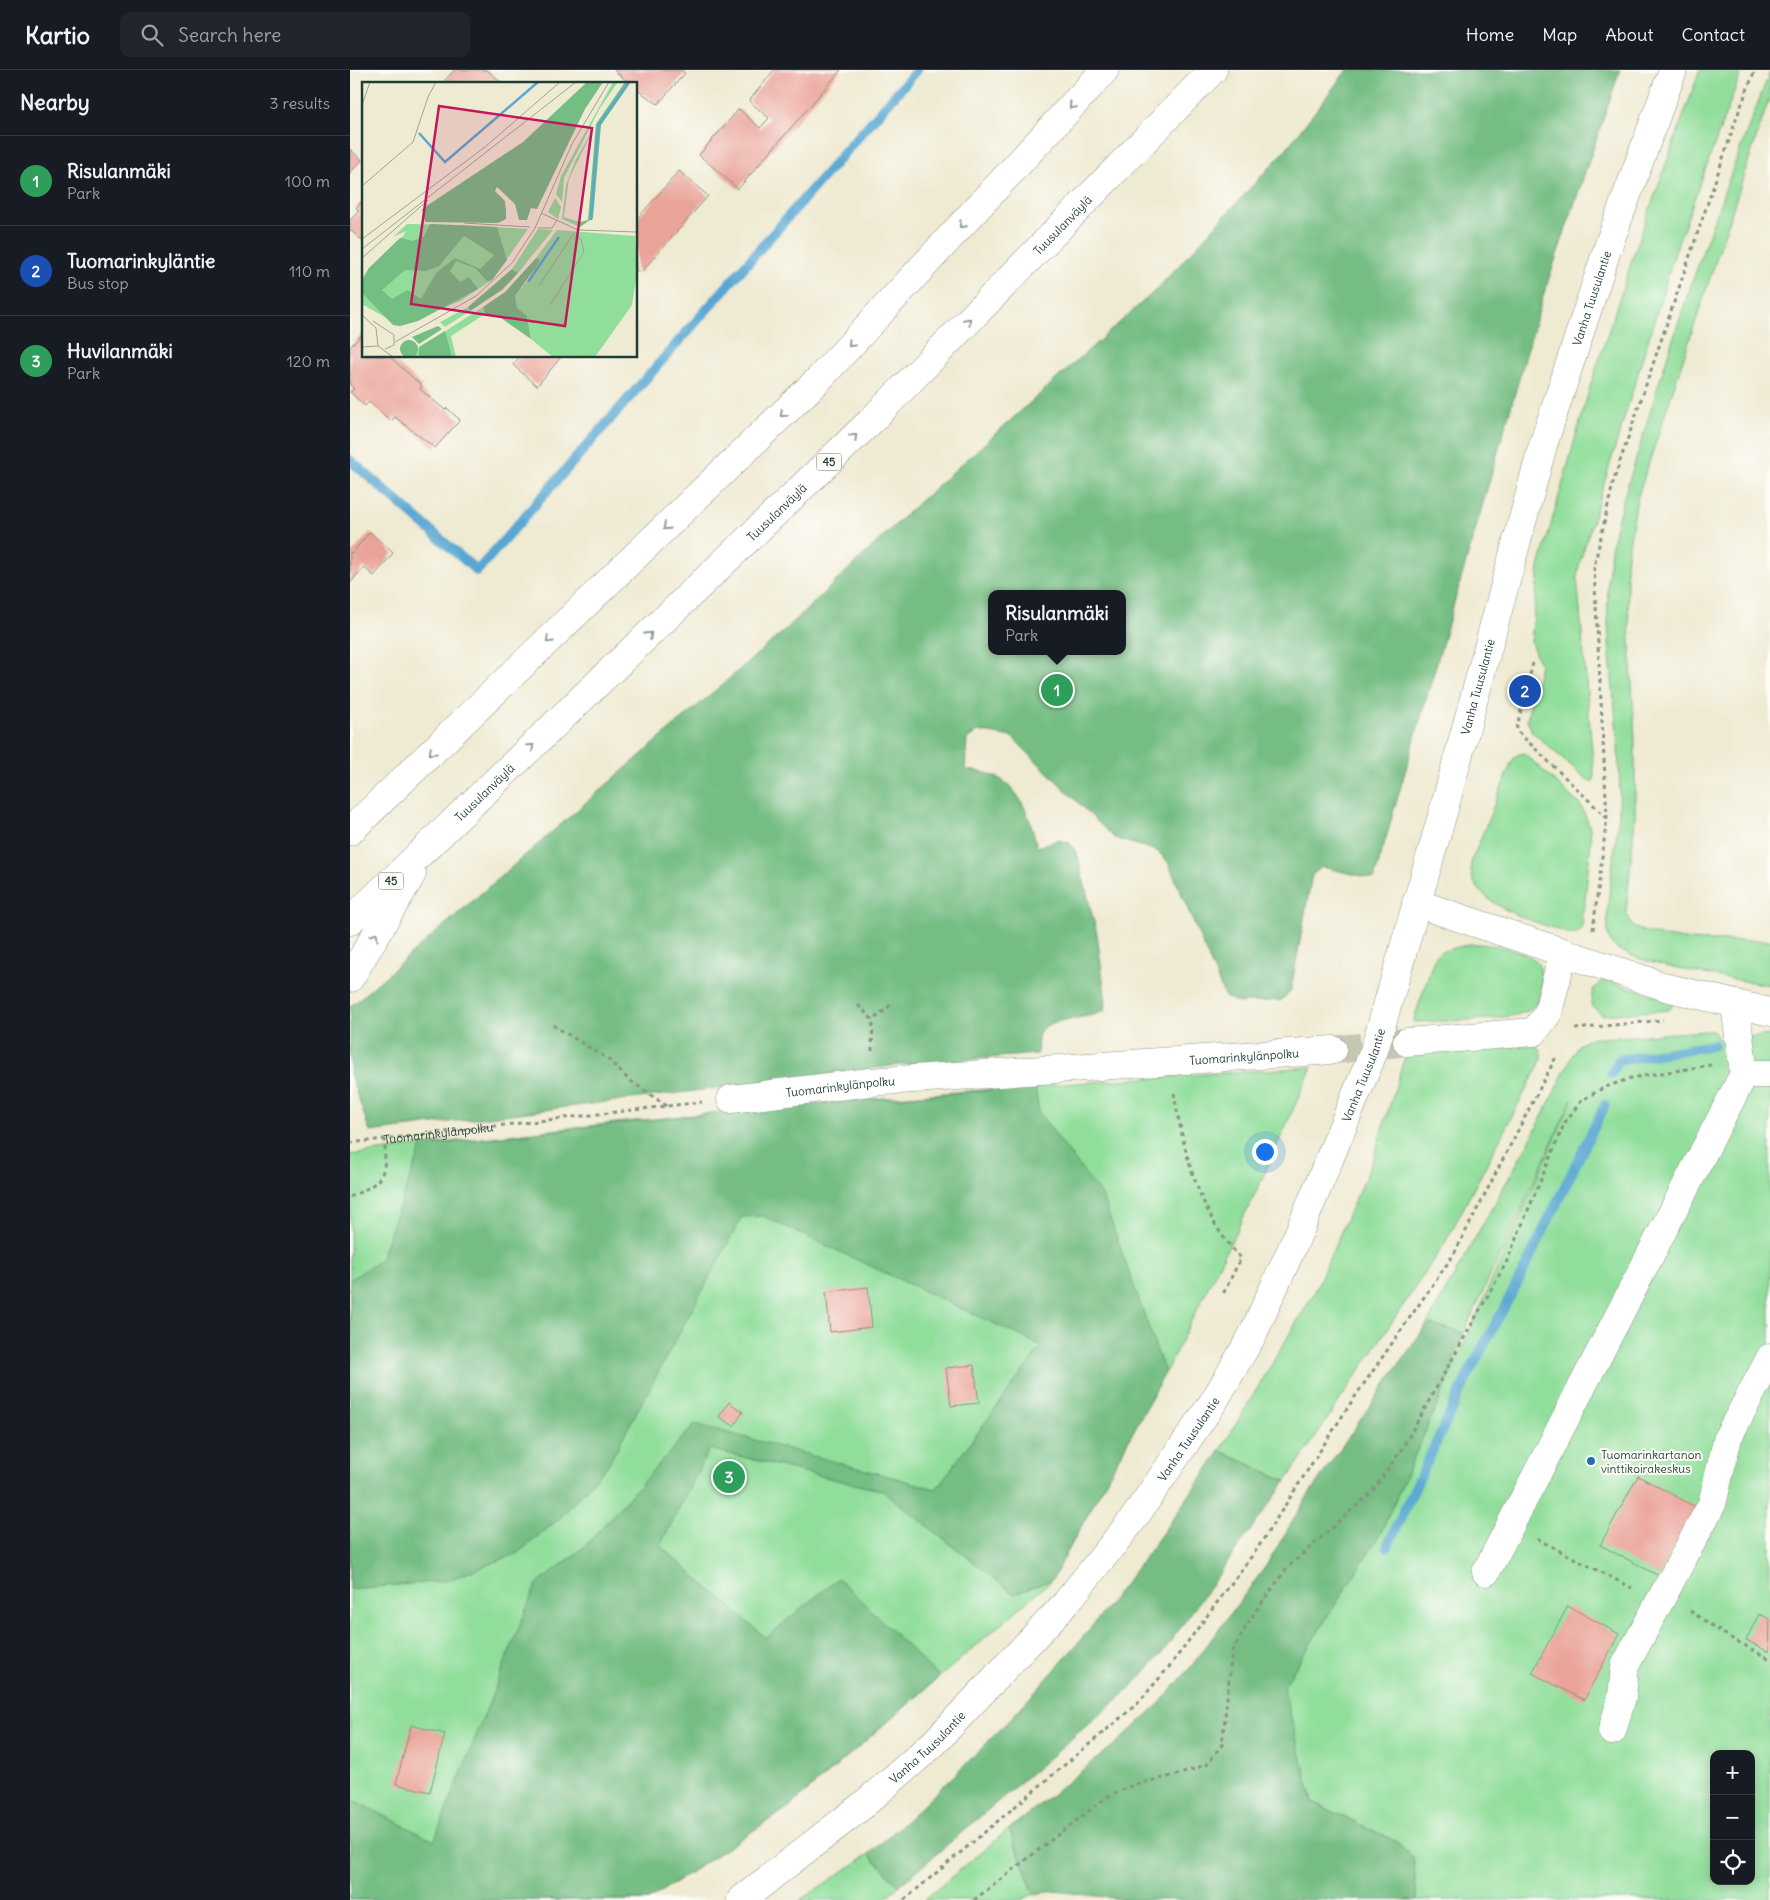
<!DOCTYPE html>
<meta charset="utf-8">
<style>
body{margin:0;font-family:Delius,sans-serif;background:#20242c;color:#f1f3f6}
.controls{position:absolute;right:15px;bottom:15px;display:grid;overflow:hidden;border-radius:10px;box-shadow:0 2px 12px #0003}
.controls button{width:45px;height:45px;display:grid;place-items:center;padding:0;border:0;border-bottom:1px solid #363941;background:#171b24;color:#f1f3f6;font:25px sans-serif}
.you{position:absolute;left:914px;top:1081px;width:18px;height:18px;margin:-12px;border:4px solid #fff;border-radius:50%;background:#1a73e8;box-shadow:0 0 0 8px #1a73e833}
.badge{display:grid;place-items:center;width:32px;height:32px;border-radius:50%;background:#8c9099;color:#fff;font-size:16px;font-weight:700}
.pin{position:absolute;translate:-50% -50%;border:2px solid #fff;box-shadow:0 1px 5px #0006}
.popup{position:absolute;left:638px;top:520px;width:138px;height:65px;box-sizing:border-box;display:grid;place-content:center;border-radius:10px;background:#171b24;filter:drop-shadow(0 1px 4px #0005);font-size:16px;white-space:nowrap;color:#9ea1a6}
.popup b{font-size:19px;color:#f1f3f6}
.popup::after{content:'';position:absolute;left:50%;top:100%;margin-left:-10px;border:10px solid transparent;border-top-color:#171b24}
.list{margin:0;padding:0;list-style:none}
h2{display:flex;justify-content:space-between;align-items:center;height:65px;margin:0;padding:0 20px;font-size:21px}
h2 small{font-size:16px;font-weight:400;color:#9ea1a6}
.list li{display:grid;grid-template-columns:32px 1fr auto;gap:15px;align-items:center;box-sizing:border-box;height:90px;padding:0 20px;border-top:1px solid #363941}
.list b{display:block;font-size:19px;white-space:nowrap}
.list p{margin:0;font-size:16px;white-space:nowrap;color:#9ea1a6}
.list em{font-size:16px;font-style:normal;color:#9ea1a6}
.icon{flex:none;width:28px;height:28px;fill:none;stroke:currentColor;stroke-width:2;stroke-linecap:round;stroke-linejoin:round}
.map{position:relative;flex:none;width:1420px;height:1830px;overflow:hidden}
header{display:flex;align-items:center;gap:30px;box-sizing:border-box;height:70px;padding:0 25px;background:#171b24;border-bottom:1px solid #363941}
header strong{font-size:24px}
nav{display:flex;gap:28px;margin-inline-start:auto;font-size:18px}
.search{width:350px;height:45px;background:#20242c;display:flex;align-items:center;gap:12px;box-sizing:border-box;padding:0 18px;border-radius:10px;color:#9ea1a6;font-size:19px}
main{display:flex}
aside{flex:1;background:#171b24}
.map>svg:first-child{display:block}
.green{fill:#91de9b;stroke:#588e68;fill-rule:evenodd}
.forest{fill:#74bd83;stroke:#4a7d5c;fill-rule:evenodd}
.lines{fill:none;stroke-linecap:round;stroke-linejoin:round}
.stream{stroke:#59a7d2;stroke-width:10}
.building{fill:#eaa399}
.minor-tunnel{stroke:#c5c7b2;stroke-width:28;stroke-dasharray:28 14;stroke-linecap:butt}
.minor-casing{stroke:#879483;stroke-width:29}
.major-casing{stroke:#879483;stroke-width:29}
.highway-casing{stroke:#879483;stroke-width:29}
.path{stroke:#879483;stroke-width:3;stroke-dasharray:4 4;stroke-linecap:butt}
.minor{stroke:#fff;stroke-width:28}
.major{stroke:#fff;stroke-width:28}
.highway{stroke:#fff;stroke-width:28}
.oneway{stroke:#8f9e9a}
.poi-dot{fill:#1f6fb2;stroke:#fdfcf7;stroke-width:2}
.labels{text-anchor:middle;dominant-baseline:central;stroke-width:4;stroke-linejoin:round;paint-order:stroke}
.shield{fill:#fdfcf7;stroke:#62766e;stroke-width:1}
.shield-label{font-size:11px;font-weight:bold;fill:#1f3d34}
.street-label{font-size:12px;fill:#1f3d34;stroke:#fdfcf7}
.poi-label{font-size:12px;fill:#1f3d34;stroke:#fdfcf7;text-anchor:start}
.inset-river{fill:none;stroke:#59a7d2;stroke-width:2.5}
.inset-road{fill:none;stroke:#9ca593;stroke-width:1}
.view{fill:#c2185b;fill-opacity:0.15;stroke:#c2185b;stroke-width:2.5}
.inset-edge{fill:none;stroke:#1f3d34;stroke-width:2.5}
</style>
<header>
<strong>Kartio</strong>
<div class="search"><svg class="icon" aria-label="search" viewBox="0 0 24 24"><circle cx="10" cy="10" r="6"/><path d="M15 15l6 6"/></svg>Search here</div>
<nav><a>Home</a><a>Map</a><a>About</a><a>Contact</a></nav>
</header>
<main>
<aside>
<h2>Nearby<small>3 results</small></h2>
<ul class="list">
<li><span class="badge" style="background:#2e9e5b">1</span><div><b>Risulanmäki</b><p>Park</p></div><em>100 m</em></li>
<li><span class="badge" style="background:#1a4fb4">2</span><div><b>Tuomarinkyläntie</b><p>Bus stop</p></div><em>110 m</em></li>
<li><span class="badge" style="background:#2e9e5b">3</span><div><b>Huvilanmäki</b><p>Park</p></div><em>120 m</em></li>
</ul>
</aside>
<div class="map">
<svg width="1420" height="1830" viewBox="0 0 1420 1830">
<rect width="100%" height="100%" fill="#fdfcf7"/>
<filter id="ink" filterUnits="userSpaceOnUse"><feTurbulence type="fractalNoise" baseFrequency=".02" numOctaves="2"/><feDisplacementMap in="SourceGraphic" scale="10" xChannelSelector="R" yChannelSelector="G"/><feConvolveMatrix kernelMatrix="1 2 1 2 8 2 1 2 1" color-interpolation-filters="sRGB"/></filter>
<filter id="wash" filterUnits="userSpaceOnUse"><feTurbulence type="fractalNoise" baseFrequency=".0096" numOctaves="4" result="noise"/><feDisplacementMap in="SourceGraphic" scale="20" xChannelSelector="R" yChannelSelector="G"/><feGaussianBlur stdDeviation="1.12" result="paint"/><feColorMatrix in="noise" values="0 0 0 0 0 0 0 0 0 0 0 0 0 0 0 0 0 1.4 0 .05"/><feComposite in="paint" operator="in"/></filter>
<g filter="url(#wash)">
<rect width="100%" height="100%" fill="#efead2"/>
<path class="green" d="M1350,0H1392L1327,176L1229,495L1227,506L1244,704V710L1240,712L1182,662L1177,649L1190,595L1181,572L1189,497L1239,320L1290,166Z
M1420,2V26L1287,429L1276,492L1285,671V749L1276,842L1283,857C1325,876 1375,870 1420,870V915C1391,910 1276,895 1261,873C1250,857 1268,766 1269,741C1273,659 1252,577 1259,495C1263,452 1281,408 1293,366C1329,243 1373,121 1420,2Z
M1174,683L1231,736L1240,757L1241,770L1232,859L1227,864H1220C1191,853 1117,836 1121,795C1121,790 1124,785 1126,780L1162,691L1167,685Z
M1120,874C1136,873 1180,880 1188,894C1192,901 1191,908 1191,916C1191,928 1187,935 1177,941C1160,951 1086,951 1063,952L1084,889L1090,882Z
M1252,911H1259L1318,930L1322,933V937L1319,940L1252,945L1243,937C1240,926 1242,917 1252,911Z
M1354,961H1363L1369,970L1420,965V1830H1067L1063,1787L1047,1772L963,1732L933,1617L1030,1464L1222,1029L1114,1263L1077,1254L1184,1063L1227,976L1238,969ZM1364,1684H1401V1811H1364Z
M1185,975L1190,979L1192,987L1189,995L1096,1171L936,1411L870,1381L964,1223L1023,1089L1056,983Z
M962,997L908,1118L815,1303L702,1510L439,1737L298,1830H0V1085C319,1041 641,1018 962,997Z
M659,1759L684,1824L670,1830H574Z
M519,1784L549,1816L532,1830H450Z"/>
<path class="forest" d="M997,0H1270L1194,223L1024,809L972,797L962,805L941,920L932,930L889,933L875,927L818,792L807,781L764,768L662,667L628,661L617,669L615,700C623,701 632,701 639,704C671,714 680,748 687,777L708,770L720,773L727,784L747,864L756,932L755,940C739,951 695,946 689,964C687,970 688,978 687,984L550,995L20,1062L0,1004V937L434,561L566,435L807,219L933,83ZM642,524H772V581H642Z
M685,1016L689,1043L752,1126L815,1303L702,1510L664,1524L533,1421L359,1379L310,1476L416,1568L488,1508L589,1607L439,1737L298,1830H0V1728L84,1771L186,1515L234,1477L345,1354L586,1419L692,1276L413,1146L392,1147L258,1395L210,1448L168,1483L96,1511L0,1519V1210L30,1190L72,1076L372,1042Z
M1077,1254L1114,1263L1095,1317L1030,1464L933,1617L963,1732L1047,1772L1063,1787L1067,1830H778L705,1821L684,1824L659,1759L769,1671L810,1633L840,1598L916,1496L957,1427Z
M870,1381L936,1411L810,1586L776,1622L549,1816L519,1784C599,1714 675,1638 743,1555C788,1499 829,1440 870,1381Z"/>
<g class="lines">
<path class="stream" d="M0,390L127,501L567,0
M1261,1004L1269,990L1364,975
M1037,1477L1121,1299L1169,1210L1255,1035"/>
</g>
<g id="blocks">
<path class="building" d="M104,0H137L153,14H92Z
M264,0H331L335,3L308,34L286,19V14H280Z
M424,0H491L388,119L349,85L389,39L410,58L419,48L399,31Z
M0,79L12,90L0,103Z
M329,101L358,126L290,203L286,200V150Z
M14,129V172L0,160V150L9,141L6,138Z
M13,263L14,286H39L72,316L70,319L95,340L97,338L110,350L85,378L45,347L41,351L19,332L15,336L0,322L4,319L0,315V277Z
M170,286H212L187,316L163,295Z
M20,462L43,483L24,506L14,497L0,513V482L2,483Z
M518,1217L522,1257L480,1262L476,1222Z
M624,1295L629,1333L601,1336L596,1298Z
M379,1332L393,1342L384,1356L369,1347Z
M1288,1406L1346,1437L1309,1506L1250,1475Z
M1218,1536L1269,1564L1234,1630L1182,1603Z
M1409,1544L1420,1549L1419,1582L1396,1570Z
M61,1655L95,1664L80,1722L46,1714Z"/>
</g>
</g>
<g filter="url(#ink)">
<use href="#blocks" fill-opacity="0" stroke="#879483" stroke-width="1"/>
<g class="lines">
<path class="minor-tunnel" d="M983,980L1057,972"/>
<g class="minor-casing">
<g id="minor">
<path d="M1066,833L1319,918L1420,942"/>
<path d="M1057,972L1184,962L1198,943L1213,882"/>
<path d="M1394,1004H1420"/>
<path id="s2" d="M381,1029L520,1012L983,980"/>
<path d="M1136,1502L1394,1004L1385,935"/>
<path d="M1262,1661L1272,1627L1275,1596L1362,1434L1378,1367L1420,1288"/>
</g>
</g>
<g class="major-casing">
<g id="major">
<path id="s3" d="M391,1830L512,1736L584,1673L716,1533L784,1448L864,1331L902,1266L950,1160L1024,981L1092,746L1193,375L1259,174L1323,0"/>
</g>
</g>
<g class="highway-casing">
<g id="highway">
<path d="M0,761L468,310L755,0"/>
<path id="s4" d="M0,851L520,352L863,0"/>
<path d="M0,908L62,804"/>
</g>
</g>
<g class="path">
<path d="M1183,593L1166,660L1256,747"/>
<path d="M1243,860L1257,747L1244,497L1264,409L1389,41L1405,0"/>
<path d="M508,935L523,950L542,934"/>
<path d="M203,955L258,989L278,1009L317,1036"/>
<path d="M1225,959L1313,950"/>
<path d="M522,981L523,950"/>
<path d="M824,1023C833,1079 849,1146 891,1188L872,1226"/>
<path id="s1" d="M0,1073L352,1032"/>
<path d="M0,1127C36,1110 35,1107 35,1069"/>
<path d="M1187,1469L1282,1518"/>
<path d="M1340,1541L1379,1567L1420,1589"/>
<path d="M554,1830L787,1634L819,1597L907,1479L1002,1331L1104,1184L1207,985"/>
<path d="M624,1830L758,1726L786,1714L831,1704L857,1694L872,1675L882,1581L905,1542L937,1498L1022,1422L1052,1379L1156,1193L1215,1052L1232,1030L1253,1018L1281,1008L1361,995"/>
</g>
<use href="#minor" class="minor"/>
<use href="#major" class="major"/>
<use href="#highway" class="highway"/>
</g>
<defs><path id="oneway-chevron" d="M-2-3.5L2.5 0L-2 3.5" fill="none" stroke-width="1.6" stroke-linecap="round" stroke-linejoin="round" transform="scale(1.25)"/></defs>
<g class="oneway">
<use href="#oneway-chevron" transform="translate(722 36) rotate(133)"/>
<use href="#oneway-chevron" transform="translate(612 155) rotate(133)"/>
<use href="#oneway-chevron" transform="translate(618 251) rotate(-46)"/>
<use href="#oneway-chevron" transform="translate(501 274) rotate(133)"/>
<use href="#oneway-chevron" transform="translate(433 344) rotate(136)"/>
<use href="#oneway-chevron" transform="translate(504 367) rotate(-44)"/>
<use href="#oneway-chevron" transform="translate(316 457) rotate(136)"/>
<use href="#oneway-chevron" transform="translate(299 565) rotate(-44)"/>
<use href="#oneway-chevron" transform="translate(199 570) rotate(136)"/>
<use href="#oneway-chevron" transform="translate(181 677) rotate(-43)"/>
<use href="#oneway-chevron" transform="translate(82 682) rotate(136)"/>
<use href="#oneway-chevron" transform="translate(25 866) rotate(-59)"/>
</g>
</g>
<circle class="poi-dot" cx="1241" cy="1391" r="5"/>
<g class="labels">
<g class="shield">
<rect x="466.5" y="383.5" width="25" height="17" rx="4"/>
<rect x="28.5" y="802.5" width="25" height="17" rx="4"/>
</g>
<g class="shield-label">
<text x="479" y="392">45</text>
<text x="41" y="811">45</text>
</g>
<g class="street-label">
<text stroke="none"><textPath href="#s4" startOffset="996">Tuusulanväylä</textPath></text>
<text stroke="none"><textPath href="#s3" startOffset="1861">Vanha Tuusulantie</textPath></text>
<text stroke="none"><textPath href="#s4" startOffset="591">Tuusulanväylä</textPath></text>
<text stroke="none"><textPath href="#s3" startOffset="1456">Vanha Tuusulantie</textPath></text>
<text stroke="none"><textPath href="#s4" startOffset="186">Tuusulanväylä</textPath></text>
<text stroke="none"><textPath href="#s2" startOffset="515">Tuomarinkylänpolku</textPath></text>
<text stroke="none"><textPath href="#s3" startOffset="1051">Vanha Tuusulantie</textPath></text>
<text stroke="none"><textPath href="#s2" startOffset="110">Tuomarinkylänpolku</textPath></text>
<text stroke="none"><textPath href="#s1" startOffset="89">Tuomarinkylänpolku</textPath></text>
<text stroke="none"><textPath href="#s3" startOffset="646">Vanha Tuusulantie</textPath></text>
<text stroke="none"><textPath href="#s3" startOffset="241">Vanha Tuusulantie</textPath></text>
</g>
<g class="poi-label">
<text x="1251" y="1384">Tuomarinkartanon<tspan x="1251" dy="14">vinttikoirakeskus</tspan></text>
</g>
</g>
<g transform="translate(12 12)">
<rect width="275" height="275" fill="#efead2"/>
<path d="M251,0H256L238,26L202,96L200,120L194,112L199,94ZM234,42L207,97L202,135L218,140V145L200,137L204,103L213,79ZM193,116L199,125L196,137L186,130ZM45,142L101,143L166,147L130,198L98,219L38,244L0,222V197L7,186L41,154L44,149L31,155ZM176,147L191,148L156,191L150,187ZM195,148L273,154L275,191L270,223L233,275H191L169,257L165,234L154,227L153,214L166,198L178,178L174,176ZM106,225L108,229L83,245L78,240ZM121,225L123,232L89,254L94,275H43Z" fill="#91de9b"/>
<path d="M225,0H241L223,27L175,127L169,126L165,138H157L153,122L135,105L133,109L143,119L144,129V137L136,141L63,140L60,127L161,60ZM263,0H269L239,43L231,136L218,145V140L226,138L234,42ZM68,142L135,145L145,178L130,198L125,199L113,186L94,179L88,189L98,200L107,195L116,207L56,239L38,244L31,243L0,211V198L7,186L38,156L51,159L62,154ZM102,154L132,173L118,187L93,176L74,191L59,217L45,208L30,217L20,208L43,188L64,189L77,184ZM174,176L178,178L175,184L153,214L155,226L165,234L169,257L139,236L123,232L121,225L143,210ZM150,187L156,191L140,208L108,229L106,225ZM76,244L80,247L57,262L50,255ZM83,249L90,275H57V265ZM38 267a9 9 0 1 1 18 0a9 9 0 1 1-18 0Z" fill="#74bd83" fill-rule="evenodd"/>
<path class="inset-river" d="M57,51L83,80L176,0M229,138L236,44L267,0M166,200L197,155"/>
<path class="inset-road" d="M0,23L8,0M0,104L51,60L66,15L74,0M179,131L216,148L275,150M102,141L168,145M176,146H190L195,138M0,157L123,65L198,0M0,167L214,0M0,176L66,118M177,204L212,151M188,223L222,170L219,157L212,154M0,233L14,246L16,264L31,275M11,239L32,253V263L23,267M33,260L114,214L150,181L173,146L210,62L247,0M0,265L16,264"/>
<path class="view" d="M77,24L230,46L203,244L49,222Z"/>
<rect width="275" height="275" class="inset-edge"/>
</g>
</svg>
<div class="controls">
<button>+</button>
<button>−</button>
<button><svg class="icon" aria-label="locate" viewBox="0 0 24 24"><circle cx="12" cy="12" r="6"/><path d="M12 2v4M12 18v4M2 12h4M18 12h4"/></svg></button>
</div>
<div class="you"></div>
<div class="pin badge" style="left:707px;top:620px;background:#2e9e5b">1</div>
<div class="popup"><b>Risulanmäki</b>Park</div>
<div class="pin badge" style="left:1175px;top:621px;background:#1a4fb4">2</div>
<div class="pin badge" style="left:379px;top:1407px;background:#2e9e5b">3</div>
</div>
</main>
